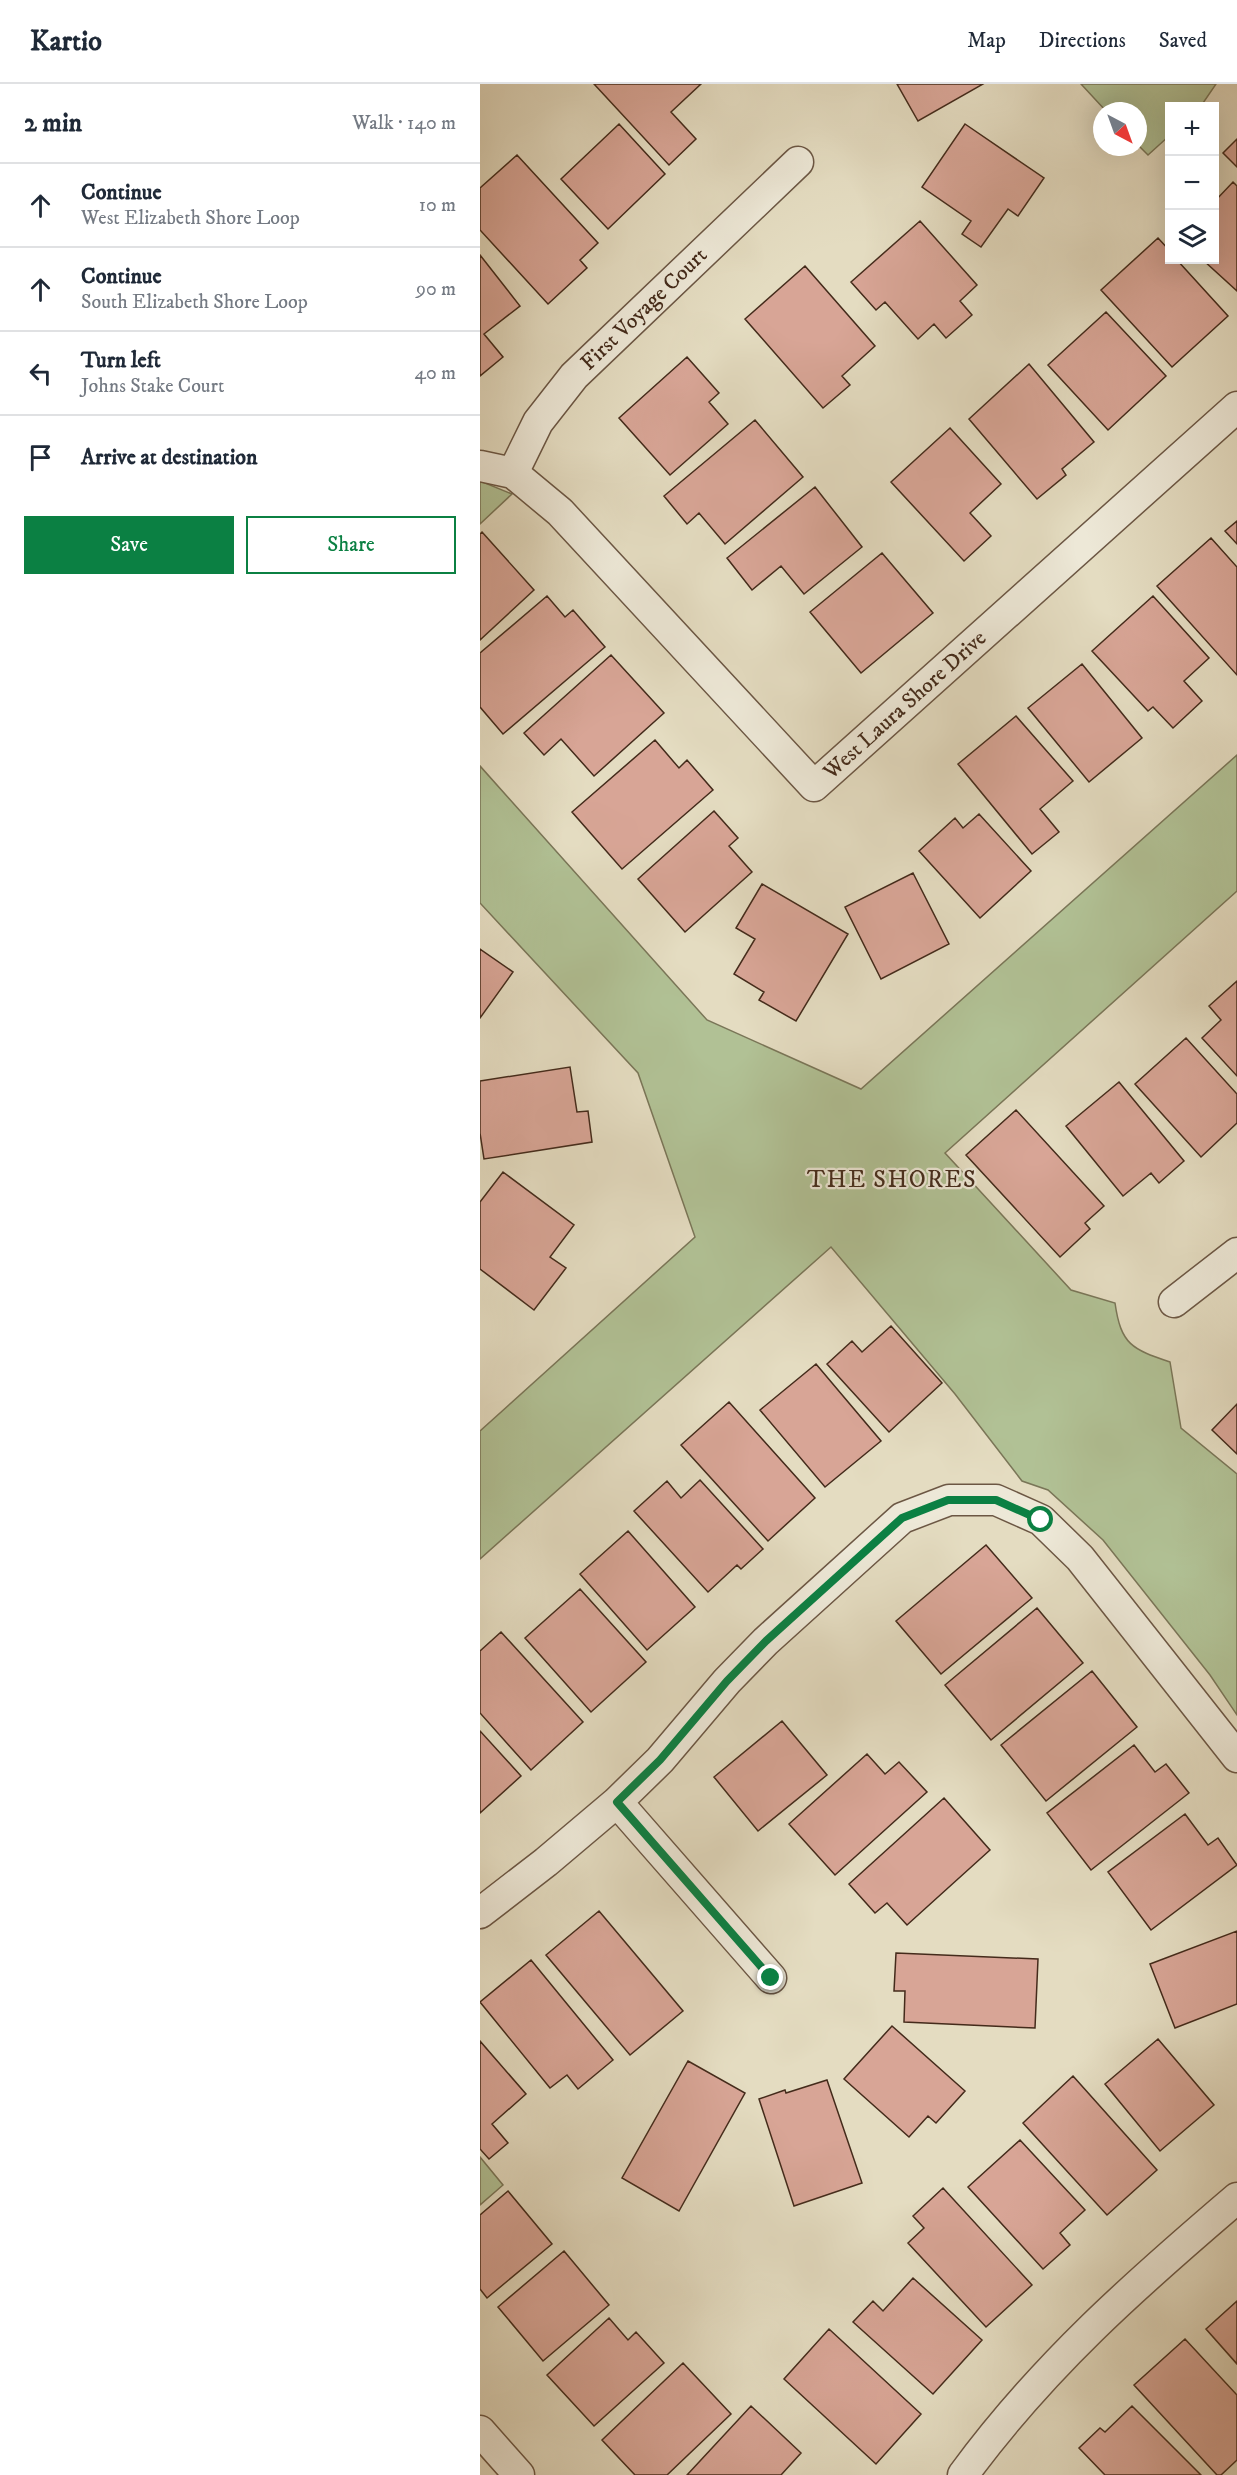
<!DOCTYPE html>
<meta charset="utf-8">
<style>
body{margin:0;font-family:"IM FELL DW Pica",serif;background:#f6f6f7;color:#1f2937}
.controls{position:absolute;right:18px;top:18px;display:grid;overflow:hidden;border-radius:0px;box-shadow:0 6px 24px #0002}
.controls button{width:54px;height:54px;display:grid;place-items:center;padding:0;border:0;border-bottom:2px solid #e0e1e3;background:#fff;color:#1f2937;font:30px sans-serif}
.compass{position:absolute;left:613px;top:18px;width:54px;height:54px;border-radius:50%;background:#fff;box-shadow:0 6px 24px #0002;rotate:139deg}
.stop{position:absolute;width:18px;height:18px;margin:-14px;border:4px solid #0b8043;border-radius:50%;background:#fff}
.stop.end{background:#0b8043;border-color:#fff;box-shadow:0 2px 6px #0008}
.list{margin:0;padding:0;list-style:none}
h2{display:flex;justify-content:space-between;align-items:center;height:78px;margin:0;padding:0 24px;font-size:26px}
h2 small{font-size:20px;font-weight:400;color:#747a83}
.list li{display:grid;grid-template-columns:39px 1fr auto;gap:18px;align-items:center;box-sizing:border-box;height:84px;padding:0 24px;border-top:2px solid #e0e1e3}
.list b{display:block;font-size:22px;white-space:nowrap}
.list p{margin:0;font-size:20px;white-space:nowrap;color:#747a83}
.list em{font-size:20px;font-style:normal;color:#747a83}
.actions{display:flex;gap:12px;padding:18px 24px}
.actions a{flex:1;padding:14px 0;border:2px solid #0b8043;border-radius:0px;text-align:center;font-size:21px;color:#0b8043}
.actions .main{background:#0b8043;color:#fff}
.icon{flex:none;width:33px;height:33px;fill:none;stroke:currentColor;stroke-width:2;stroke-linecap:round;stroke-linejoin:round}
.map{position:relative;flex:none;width:757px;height:2391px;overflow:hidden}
header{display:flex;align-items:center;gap:36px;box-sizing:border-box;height:84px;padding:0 30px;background:#fff;border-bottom:2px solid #e0e1e3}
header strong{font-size:28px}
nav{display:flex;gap:33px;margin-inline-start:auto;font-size:21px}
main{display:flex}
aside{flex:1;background:#fff}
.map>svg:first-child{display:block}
.green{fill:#b1c195;stroke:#7a7658;stroke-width:1.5}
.building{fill:#d8a596;stroke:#442b1b;stroke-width:1.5}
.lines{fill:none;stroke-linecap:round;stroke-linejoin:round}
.street-casing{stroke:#6c5744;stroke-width:33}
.street{stroke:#ede8d7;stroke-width:30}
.route{stroke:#0b8043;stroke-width:8}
.labels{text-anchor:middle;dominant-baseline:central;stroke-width:4.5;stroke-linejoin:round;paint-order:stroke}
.street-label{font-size:22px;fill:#442b1b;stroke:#ede8d7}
.neighbourhood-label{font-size:24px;letter-spacing:1.5px;fill:#442b1b;stroke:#ede8d7}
</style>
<header>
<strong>Kartio</strong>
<nav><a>Map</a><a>Directions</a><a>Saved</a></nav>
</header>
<main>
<aside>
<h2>2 min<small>Walk · 140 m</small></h2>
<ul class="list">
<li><svg class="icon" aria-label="ahead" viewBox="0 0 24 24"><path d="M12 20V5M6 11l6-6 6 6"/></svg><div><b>Continue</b><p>West Elizabeth Shore Loop</p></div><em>10 m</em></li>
<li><svg class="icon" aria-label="ahead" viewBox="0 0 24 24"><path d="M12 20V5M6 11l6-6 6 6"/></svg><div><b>Continue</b><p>South Elizabeth Shore Loop</p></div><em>90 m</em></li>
<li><svg class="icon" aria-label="left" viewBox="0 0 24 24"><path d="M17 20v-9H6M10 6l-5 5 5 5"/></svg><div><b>Turn left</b><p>Johns Stake Court</p></div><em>40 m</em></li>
<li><svg class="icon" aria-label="arrive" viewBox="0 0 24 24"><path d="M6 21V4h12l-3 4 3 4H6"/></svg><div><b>Arrive at destination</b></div></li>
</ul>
<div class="actions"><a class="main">Save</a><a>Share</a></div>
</aside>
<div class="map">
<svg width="757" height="2391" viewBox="0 0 757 2391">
<rect width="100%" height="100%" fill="#e4dcc1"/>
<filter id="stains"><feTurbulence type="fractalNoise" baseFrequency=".00333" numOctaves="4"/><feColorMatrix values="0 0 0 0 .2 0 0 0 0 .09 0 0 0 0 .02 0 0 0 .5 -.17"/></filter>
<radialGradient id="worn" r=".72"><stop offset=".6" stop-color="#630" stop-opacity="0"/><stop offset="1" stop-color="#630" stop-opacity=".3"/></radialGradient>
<path class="green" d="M601,0H736L721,22H690L689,52L668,71L658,61V27H626Z
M0,397L32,410L0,440Z
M757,671V807L465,1069L591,1206L635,1219C641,1261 652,1265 690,1278L701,1344L757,1390V1631L730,1591L623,1456L568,1406L542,1397L475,1310L351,1163L0,1475V1347L215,1153L158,989L0,819V682L227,936L381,1005Z
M0,2073L23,2101L0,2121Z"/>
<path class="building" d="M114,0H221L191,28L216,55L189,81Z
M417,0H503L438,37Z
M139,40L185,90L128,145L81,95Z
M485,40L564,94L538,132L528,125L501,163L482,150L491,137L442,103Z
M757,55V83L743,69Z
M37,71L118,159L100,176L107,184L68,220L0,146V104Z
M753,98L757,102V207L723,176H734V118Z
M440,137L497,201L480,217L492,231L466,254L454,240L438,255L405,218L396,226L371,198Z
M678,154L690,167V176H697L748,232L692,283L621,206Z
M0,171L40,222L4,250L23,273L0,292Z
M325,182L395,262L362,292L370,301L343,324L265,235Z
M626,228L686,292L628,346L568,281Z
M207,273L239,309L229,318L248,340L190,391L139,334Z
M549,280L614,358L582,385L586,391L557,415L489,335Z
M275,336L323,393L245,460L219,429L207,440L184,412Z
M470,344L521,400L490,429L511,452L484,477L411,398Z
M335,403L382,463L324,510L301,482L272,506L247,474Z
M757,437V460L745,447Z
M2,448L54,506L0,556V450Z
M731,454L757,483V591L677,502Z
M402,469L453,529L381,589L330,528Z
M67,512L85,533L93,526L125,563L23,650L0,623V569Z
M673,512L729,574L704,597L722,617L693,644L673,623L668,627L612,567Z
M131,571L184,629L114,692L81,655L64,671L44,649Z
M602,580L662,654L609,698L548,624Z
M536,632L593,697L560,725L579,748L552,770L478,680Z
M175,656L199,684L207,676L233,706L142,785L92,728Z
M234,727L258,754L249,762L272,788L205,848L158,795Z
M499,730L551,787L500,834L439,767L475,734L483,744Z
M433,789L469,860L401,895L365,823Z
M282,800L368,850L316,937L279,916L284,908L254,890L275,855L256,844Z
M0,865L33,888L0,934Z
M757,897V992L722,954L741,936L729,922Z
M706,954L757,1010V1039L721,1073L655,1000Z
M90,983L97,1028L108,1027L112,1058L4,1075L0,1049V997Z
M639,998L704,1077L679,1099L671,1089L643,1112L586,1042Z
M536,1026L624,1122L605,1139L610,1145L580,1173L486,1071Z
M23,1088L94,1141L70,1173L86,1184L54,1226L0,1185V1118Z
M411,1242L462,1299L409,1348L347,1280L372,1257L382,1268Z
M336,1280L401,1357L345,1403L280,1326Z
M249,1318L335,1414L288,1457L201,1361Z
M757,1320V1370L732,1346Z
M220,1396L283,1465L261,1485L257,1481L228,1508L154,1427L187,1397L201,1414Z
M148,1447L215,1523L167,1566L100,1490Z
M506,1461L552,1514L461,1590L416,1537Z
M100,1505L166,1578L111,1628L45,1554Z
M557,1524L603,1579L511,1656L465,1601Z
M21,1548L103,1638L51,1686L0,1629V1567Z
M612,1587L657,1643L566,1717L521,1661Z
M302,1637L347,1691L278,1747L234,1693Z
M0,1647L41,1692L0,1729Z
M654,1661L675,1688L686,1680L709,1709L611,1786L567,1729Z
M387,1670L405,1690L419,1678L447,1708L355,1791L309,1740Z
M464,1714L510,1766L427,1841L407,1819L395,1829L369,1800Z
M705,1730L728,1761L738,1754L757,1781L671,1846L628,1788Z
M119,1827L203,1927L150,1971L66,1871Z
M757,1847V1920L695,1944L670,1880Z
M416,1869L558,1875L555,1944L424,1938L425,1907H414Z
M51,1876L133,1976L98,2005L87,1991L70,2004L0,1918Z
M412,1942L485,2007L456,2039L448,2032L429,2053L364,1995Z
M678,1955L734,2021L680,2067L625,2000Z
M0,1957L46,2010L12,2040L28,2059L9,2075L0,2065Z
M208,1977L265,2009L199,2127L142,2094Z
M593,1992L677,2086L627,2131L543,2039Z
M347,1996L382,2099L314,2122L279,2015L305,2006L306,2009Z
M540,2056L605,2126L580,2149L590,2161L563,2185L488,2103Z
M463,2104L552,2201L506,2243L428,2159L444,2144L433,2132Z
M28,2107L72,2160L7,2214L0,2205V2131Z
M84,2167L129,2221L63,2277L18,2223Z
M433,2194L502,2256L453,2310L373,2238L393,2217L403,2227Z
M757,2217V2280L726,2245Z
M129,2234L148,2256L156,2248L184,2279L114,2342L67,2291Z
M349,2245L441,2330L396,2380L304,2295Z
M705,2255L757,2311V2376L741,2391H737L654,2301Z
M203,2279L251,2330L187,2391H155L122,2356Z
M271,2322L321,2369L301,2391H207Z
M652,2322L721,2391H625L599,2364L620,2344L625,2348Z"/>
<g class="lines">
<g class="street-casing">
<path id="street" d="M0,382L33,389L80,428L334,702L757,323
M33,389L58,338L94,292L318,78
M694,1218L757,1169
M137,1718L291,1894
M0,1829L66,1778L137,1718L180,1676L247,1597L286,1557L422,1434L469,1416H516L561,1436L600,1474L757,1673
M0,2347L39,2391
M483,2391C563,2282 655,2201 757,2114"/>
</g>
<use href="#street" class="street"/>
</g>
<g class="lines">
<path class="route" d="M291,1894L137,1718L180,1676L247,1597L286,1557L422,1434L468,1416H516L561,1436"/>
</g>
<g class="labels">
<g class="street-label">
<text transform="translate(164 225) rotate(-44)">First Voyage Court</text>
<text transform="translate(425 621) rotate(-42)">West Laura Shore Drive</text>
</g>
<g class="neighbourhood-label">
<text x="412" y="1096">THE SHORES</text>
</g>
</g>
<rect width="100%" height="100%" filter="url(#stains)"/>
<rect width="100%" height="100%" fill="url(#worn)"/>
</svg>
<div class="controls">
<button>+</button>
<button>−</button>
<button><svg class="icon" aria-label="layers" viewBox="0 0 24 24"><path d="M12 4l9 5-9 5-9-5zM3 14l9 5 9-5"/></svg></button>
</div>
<svg class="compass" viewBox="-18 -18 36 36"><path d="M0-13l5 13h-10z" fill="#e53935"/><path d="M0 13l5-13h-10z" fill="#747a83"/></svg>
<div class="stop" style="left:561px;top:1436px"></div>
<div class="stop end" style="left:291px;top:1894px"></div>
</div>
</main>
